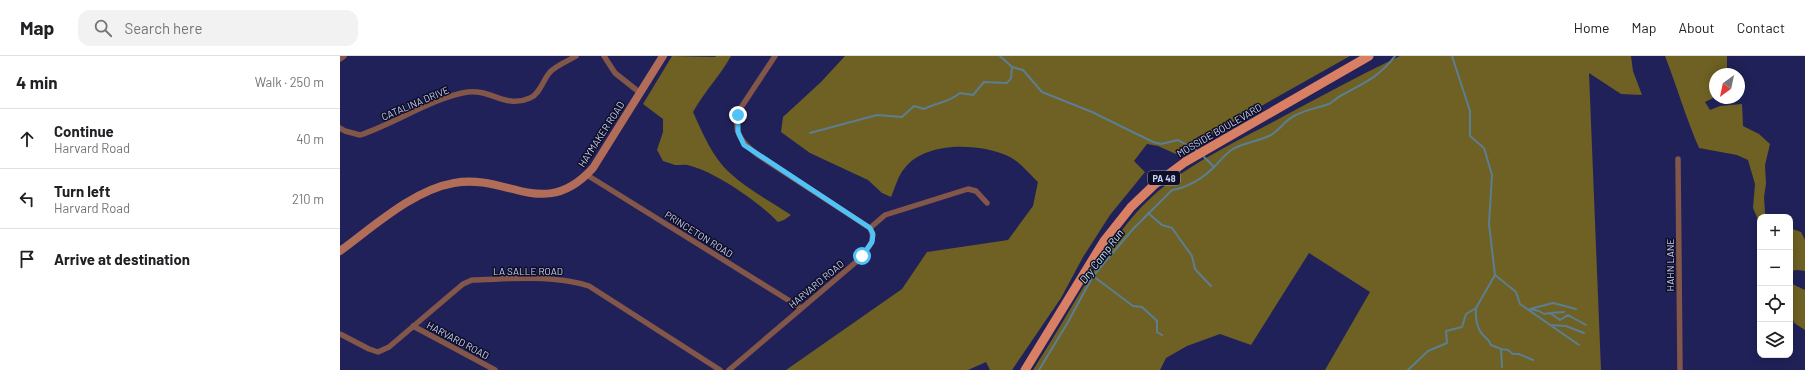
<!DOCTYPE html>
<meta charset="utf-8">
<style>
body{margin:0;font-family:Barlow,sans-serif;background:#f2f2f2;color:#202124}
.controls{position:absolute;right:12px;bottom:12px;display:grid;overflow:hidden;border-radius:8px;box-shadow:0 2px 10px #0003}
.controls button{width:36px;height:36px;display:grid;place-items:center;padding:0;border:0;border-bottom:1px solid #e0e0e0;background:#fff;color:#202124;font:20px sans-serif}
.compass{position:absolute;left:1369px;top:12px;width:36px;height:36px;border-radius:50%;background:#fff;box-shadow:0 2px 10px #0003;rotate:213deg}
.stop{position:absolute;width:12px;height:12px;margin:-9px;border:3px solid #4fc3f7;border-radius:50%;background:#fff}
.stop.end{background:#4fc3f7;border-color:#fff;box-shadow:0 1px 4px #0008}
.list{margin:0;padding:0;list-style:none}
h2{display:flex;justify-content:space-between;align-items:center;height:52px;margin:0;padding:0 16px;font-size:17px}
h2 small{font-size:13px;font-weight:400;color:#757577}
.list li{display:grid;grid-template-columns:26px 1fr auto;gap:12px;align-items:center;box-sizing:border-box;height:60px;padding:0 16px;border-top:1px solid #e0e0e0}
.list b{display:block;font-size:15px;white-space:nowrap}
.list p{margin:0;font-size:13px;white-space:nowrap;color:#757577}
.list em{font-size:13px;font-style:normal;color:#757577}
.icon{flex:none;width:22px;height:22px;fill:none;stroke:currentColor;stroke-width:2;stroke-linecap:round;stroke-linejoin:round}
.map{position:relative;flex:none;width:1465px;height:314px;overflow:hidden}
header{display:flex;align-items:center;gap:24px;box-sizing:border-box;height:56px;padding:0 20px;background:#fff;border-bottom:1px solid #e0e0e0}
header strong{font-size:19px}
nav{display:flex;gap:22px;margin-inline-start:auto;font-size:14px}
.search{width:280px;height:36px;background:#f2f2f2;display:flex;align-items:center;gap:10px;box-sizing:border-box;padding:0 14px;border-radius:12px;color:#757577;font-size:15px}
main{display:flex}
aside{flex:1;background:#fff}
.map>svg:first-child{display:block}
.forest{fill:#6e6123}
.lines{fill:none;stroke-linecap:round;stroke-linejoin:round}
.stream{stroke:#5c7e92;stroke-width:2}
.street{stroke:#825649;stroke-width:5.5}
.secondary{stroke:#b26d59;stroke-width:8}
.primary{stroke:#d87f64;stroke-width:9}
.route{stroke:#4fc3f7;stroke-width:5}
.labels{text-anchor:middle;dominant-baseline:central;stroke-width:3;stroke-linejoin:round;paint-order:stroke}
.shield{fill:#0e0f27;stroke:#9195b5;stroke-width:1}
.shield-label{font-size:9px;font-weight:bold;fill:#c9cff2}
.street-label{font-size:10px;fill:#c9cff2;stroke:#0e0f27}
.water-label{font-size:11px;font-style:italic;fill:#cae8f1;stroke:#0e0f27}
</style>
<header>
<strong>Map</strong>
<div class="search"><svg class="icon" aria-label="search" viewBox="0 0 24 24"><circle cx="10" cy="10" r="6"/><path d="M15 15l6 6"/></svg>Search here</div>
<nav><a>Home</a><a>Map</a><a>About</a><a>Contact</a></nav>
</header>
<main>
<aside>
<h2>4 min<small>Walk · 250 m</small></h2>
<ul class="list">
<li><svg class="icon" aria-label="ahead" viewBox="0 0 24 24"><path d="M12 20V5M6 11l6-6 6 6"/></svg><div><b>Continue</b><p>Harvard Road</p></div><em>40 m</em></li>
<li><svg class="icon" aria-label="left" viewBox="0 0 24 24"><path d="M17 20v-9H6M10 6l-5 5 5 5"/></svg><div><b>Turn left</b><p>Harvard Road</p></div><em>210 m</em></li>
<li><svg class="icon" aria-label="arrive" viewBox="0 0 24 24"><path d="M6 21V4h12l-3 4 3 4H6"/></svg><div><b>Arrive at destination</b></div></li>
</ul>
</aside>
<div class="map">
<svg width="1465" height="314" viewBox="0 0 1465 314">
<rect width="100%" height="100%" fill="#202158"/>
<path class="forest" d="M332,0L375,1L376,0H391C380,20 364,36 353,56C362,76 373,102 390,117C407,133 430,145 451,159L444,164L438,166C420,147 377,117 351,110C346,108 340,109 335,109C331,108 327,106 323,105L317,94L323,76V63L303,48Z
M505,0H1010L836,98L818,90L807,88L794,105L805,116L770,159L743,201L721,242L672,314H650L646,306L628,314H446L562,233L587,196L668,184L693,150L698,126C690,119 680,106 670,101C642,87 585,84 564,113C558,120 555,132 551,141L542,137L528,124L470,97L441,76L443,61L481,26Z
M1060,0H1291L1293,15L1302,39L1281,38L1249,17L1261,314H985L1030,236L969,197L911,289L880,278L847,290L826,302L820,314H693C727,262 755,204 796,157C832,116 884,92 931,67C974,44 1016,21 1060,0Z
M1325,0H1387V18H1375V41L1365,46L1370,54L1380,50L1402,48L1403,70L1419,78L1430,88L1425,109L1426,128L1424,141L1425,157L1429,161H1420V168L1413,152L1415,128L1408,104L1397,99L1359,92C1346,62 1337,31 1325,0Z
M1450,172L1461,176L1465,184V215L1457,214L1450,215Z
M1450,227L1465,234V274L1454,267L1450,254Z"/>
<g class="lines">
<path class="stream" d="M660,0L672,11L683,14L702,36L752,56L813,86L821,88L838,84L856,94
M470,77L537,59L562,61L574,50L584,53C598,46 608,47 620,37L633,39L644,26L667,27L671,22L672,11
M864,101L874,111
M808,157L822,169L832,172L852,200L855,213L871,230
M1155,219L1176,236L1180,248L1239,289
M753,220L793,250L802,251L817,265V276L822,279
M1136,253C1135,261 1137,273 1143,279C1147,283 1149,283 1151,289L1161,293L1162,311
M1190,253L1199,255L1204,258L1210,257L1220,264L1228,259L1246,269
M1190,253L1213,247L1236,253
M1210,257L1224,256
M1210,269L1226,270L1244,277
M1161,293L1168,294L1173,298H1179L1193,304
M699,314L728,266L753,220L793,173L832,134C847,132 865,121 875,110C881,104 885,98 893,93C904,87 919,85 931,79C940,74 944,65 954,60C965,54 977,52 989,48C994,45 999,40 1004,38C1026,26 1040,20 1055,0
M1068,314L1088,295L1107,287L1106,275L1122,271L1126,258L1136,252L1155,219L1149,168L1152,119L1144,92L1130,80V55L1112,0"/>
<path class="street" d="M264,0L275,17L299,36
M0,3L4,0
M0,72L5,75L20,79C54,68 94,41 128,36C151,33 166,53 190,42C200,38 203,24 210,16C217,9 228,5 236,0
M1338,103L1340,314
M247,119L461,252
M530,172L545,159L628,133L636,135L647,147
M73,270L155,314
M0,278L29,293L38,296L49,291L110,239L123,228L132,224C171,223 213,218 249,230L380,314
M389,314L516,206C525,196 538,185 530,172L418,99C401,86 391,75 400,53L435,0"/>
<path class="secondary" d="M0,195C33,171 73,134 114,127C168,117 204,166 253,112L323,0"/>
<path class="primary" d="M685,314L764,185L791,151L814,129L845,106L1029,0"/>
</g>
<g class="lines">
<path class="route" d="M398,59V76L404,89L530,172L533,178L532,186L522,200"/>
</g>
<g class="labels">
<rect class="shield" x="808" y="115" width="32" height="14" rx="3"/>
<g class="shield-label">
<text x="824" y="122">PA 48</text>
</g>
<g class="street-label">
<text transform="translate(75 47) rotate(-23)">CATALINA DRIVE</text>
<text transform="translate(879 74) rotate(-30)">MOSSIDE BOULEVARD</text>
<text transform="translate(261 78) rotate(-57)">HAYMAKER ROAD</text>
<text transform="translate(359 178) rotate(32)">PRINCETON ROAD</text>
<text transform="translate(1330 209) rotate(-90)">HAHN LANE</text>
<text x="188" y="215">LA SALLE ROAD</text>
<text transform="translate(476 228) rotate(-40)">HARVARD ROAD</text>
<text transform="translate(118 284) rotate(28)">HARVARD ROAD</text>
</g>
<g class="water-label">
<text transform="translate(761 200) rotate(-53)">Dry Camp Run</text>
</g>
</g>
</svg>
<div class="controls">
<button>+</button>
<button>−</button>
<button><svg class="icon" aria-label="locate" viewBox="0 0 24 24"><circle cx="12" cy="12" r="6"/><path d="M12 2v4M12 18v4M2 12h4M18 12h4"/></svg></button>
<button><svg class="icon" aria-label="layers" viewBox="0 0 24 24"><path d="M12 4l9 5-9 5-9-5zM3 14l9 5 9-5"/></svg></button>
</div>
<svg class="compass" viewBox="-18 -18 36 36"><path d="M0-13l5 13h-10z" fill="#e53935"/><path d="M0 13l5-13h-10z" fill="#757577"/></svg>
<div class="stop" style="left:522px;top:200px"></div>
<div class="stop end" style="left:398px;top:59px"></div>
</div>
</main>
